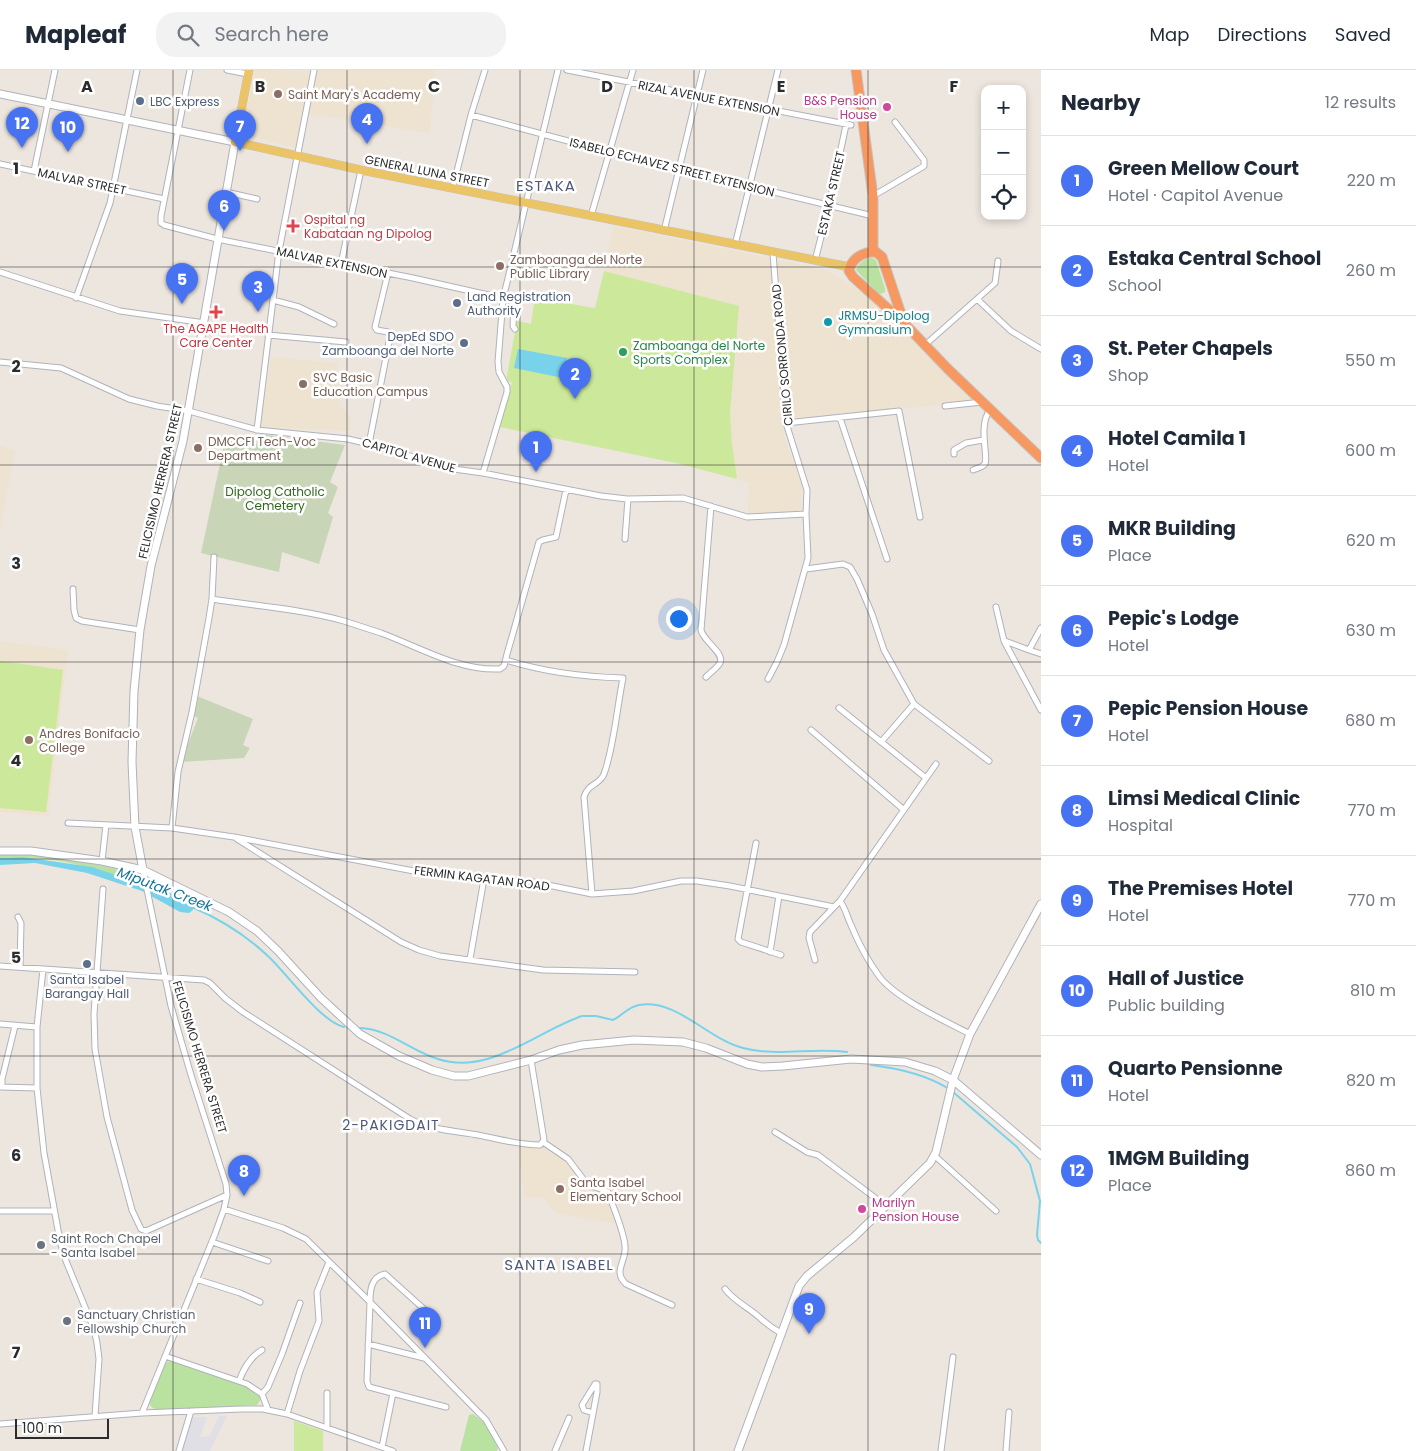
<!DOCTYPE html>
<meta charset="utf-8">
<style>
body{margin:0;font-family:Poppins,sans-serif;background:#f2f2f3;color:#1f2937}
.controls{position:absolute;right:15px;top:15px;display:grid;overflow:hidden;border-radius:10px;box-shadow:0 2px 8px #0003}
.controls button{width:45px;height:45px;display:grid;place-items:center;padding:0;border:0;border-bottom:1px solid #e0e1e3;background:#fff;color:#1f2937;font:25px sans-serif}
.scale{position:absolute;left:15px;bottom:12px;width:94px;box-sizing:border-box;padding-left:5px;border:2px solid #2c2c2c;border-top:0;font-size:14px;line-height:18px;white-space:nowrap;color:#2c2c2c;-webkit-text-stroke:4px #fff;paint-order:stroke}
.you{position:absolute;left:678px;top:548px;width:18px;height:18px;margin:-12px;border:4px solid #fff;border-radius:50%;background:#1a73e8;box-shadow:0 0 0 8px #1a73e833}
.badge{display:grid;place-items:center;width:32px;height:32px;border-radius:50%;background:#4772f2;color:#fff;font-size:16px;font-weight:700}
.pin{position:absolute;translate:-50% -41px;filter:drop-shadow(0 1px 2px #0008)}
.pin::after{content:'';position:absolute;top:26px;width:18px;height:15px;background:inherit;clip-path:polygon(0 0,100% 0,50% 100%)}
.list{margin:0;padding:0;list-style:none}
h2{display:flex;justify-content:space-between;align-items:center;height:65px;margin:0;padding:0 20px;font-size:21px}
h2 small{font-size:16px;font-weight:400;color:#747a83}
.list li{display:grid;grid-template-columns:32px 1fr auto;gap:15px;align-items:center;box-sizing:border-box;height:90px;padding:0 20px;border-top:1px solid #e0e1e3}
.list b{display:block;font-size:19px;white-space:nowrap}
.list p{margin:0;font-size:16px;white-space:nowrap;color:#747a83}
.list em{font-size:16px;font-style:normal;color:#747a83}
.icon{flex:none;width:28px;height:28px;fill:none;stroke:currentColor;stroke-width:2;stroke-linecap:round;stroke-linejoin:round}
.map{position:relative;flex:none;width:1041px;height:1381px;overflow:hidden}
header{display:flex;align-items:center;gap:30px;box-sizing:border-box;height:70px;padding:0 25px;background:#fff;border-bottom:1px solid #e0e1e3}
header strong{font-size:24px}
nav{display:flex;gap:28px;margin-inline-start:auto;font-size:18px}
.search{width:350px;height:45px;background:#f2f2f3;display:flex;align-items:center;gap:12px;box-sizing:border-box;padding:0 18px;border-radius:20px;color:#747a83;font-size:19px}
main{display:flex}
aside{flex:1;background:#fff}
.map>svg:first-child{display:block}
.industrial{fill:#e1dfe6}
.education{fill:#eee2d0}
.green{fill:#b9e19f}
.cemetery{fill:#c8d6b7}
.pitch{fill:#cce89b}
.water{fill:#78d3ea}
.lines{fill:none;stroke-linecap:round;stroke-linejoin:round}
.stream{stroke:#78d3ea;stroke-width:2}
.street-casing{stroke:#b0b2bc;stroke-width:7}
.secondary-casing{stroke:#b0b2bc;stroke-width:9}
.primary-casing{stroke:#c4c4c4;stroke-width:9}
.highway-casing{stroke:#c4c4c4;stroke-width:11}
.street{stroke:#fff;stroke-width:5}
.secondary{stroke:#fff;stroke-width:7}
.primary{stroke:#ebc466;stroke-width:8}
.highway{stroke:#f79860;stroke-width:9}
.grid{fill:none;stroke:#2c2c2c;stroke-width:1;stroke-opacity:0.55}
.education-dot{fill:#8d6e63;stroke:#fff;stroke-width:2}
.service-dot{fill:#5c6f8a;stroke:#fff;stroke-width:2}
.hotel-dot{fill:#d1479c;stroke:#fff;stroke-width:2}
.health-dot{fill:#e0444e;stroke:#fff;stroke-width:2}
.culture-dot{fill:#0f9aa8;stroke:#fff;stroke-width:2}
.leisure-dot{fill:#2e9e5b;stroke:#fff;stroke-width:2}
.worship-dot{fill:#6b7280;stroke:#fff;stroke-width:2}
.labels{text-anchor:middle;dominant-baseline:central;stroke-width:5;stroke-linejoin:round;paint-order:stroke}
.education-label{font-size:12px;fill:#785e54;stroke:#fff;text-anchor:start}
.street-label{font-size:12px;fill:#2c2c2c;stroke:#fff}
.hotel-label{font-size:12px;fill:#b23c85;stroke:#fff;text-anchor:end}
.service-label{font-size:12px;fill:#4e5e75;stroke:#fff;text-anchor:start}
.health-label{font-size:12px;fill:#be3a42;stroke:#fff;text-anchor:start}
.culture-label{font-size:12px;fill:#0d838f;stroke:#fff;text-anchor:start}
.leisure-label{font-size:12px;fill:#27864d;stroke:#fff;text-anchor:start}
.park-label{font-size:12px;fill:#32671e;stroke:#fff}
.worship-label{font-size:12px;fill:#5b616d;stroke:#fff;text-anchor:start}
.water-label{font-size:14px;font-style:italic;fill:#147399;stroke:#fff}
.neighbourhood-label{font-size:14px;letter-spacing:1px;fill:#4e597b;stroke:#fff}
.quarter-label{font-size:15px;letter-spacing:1px;fill:#4e597b;stroke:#fff}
.grid-label{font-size:16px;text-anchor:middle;font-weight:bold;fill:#2c2c2c;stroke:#fff;stroke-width:5;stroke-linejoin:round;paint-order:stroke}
</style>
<header>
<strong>Mapleaf</strong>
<div class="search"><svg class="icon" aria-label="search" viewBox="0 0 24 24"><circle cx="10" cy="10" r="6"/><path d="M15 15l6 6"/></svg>Search here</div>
<nav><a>Map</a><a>Directions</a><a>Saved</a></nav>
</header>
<main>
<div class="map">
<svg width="1041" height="1381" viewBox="0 0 1041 1381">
<rect width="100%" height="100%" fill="#ede6df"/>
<path class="industrial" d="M219,1346H227L210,1381H181L192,1347H207L200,1367L210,1366Z"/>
<path class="education" d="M255,0L310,1L295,78L249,66L245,59V47Z
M315,0H435L430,63L308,44Z
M614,156L770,188L784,366L802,417L801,436L799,441L748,444L749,413L737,409L732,374L730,344L739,236L604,201Z
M777,190L827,200L875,231L976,332L791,348Z
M271,287L337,293L340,336L351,349L350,361L261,357Z
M0,376L15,381L0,458Z
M0,571L68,580L48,746L0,742Z
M546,1076L567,1090L585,1115L607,1123L618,1154L557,1144L543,1127L525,1128L518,1077Z"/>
<path class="green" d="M872,188L876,190L885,219V222L881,224L878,223L856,200C858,193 866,188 872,188Z
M23,783L72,790L129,801C137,803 141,806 143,815C96,798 50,784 0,788V785Z
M170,1291L238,1312L250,1318L259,1324L261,1329L257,1335L157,1340C151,1337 148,1335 150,1329L162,1297L167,1292Z
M473,1344L486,1354L498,1378L497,1381H460L469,1345Z"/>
<path class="cemetery" d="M259,364L345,375L330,412L338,417L328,443L333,447L319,494L282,482L279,502L201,483L225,370L256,375Z
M197,626L253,649L243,675L250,678L244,688L181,692L198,648L192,645Z"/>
<path class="pitch" d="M604,201L739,236L730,344L732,374L737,409L676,393L500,357L512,312L506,311L517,251L531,254L535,228L595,238Z
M0,591L63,600L46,742L0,738Z
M294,1351L323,1361V1381H294Z"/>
<path class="water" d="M518,279L567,288L563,308L514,298Z
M23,787L92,797L176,825L186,830L193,835V840L189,843L180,842L142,821L87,803L35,793L0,795V788Z"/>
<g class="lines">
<path class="stream" d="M192,837C220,849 248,867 269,887C288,905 320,951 344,957
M360,958C389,959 411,981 438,989C489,1006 537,961 582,946H596L613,950C623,945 628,937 639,935C676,928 709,970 743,978C777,987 813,977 847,982
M871,995C896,998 927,1005 949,1019
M953,1022L1017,1077L1030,1094L1040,1131L1037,1165L1038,1170L1041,1173"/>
<g class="street-casing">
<path id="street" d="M190,0L161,146V153L164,155L217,169L413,208L506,229L511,231L514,236L513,256L515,259
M227,0L248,4
M567,0L851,55
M471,45L609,82L873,146
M0,94L164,129
M34,101L55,0
M453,117L471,45L485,0
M226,122L257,129
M873,126L924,96V90L895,52
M591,146L633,0
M664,161L703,0
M735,175L778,0
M815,191L829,135L846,55
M341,194L361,100
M0,202L120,241L205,253
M76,228L110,133L137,0
M977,229L1011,261L1041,279
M273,230L299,237L334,254
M268,265L346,272
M925,275L995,213L998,191
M0,292L61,298L129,329L157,336L189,341L257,360L348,369L369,374L454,399L483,403L601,426L627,429L683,428L747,447L806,444
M945,336L982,332
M840,348L887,489
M786,353L899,341L920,447
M257,360L279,181L314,0
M369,374L390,267L388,262L377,260L375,257L388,203
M954,384V380L966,373L983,370
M973,400C976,399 982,397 984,395C990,390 977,356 990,340
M483,403L507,322V317L499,302L498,292L503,229L558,0
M625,469L628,429
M806,499L843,494L850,497L857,509L872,544L884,580L914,634L989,691
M73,519L74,540L76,548L82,551L140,560
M212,529C256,536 301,539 344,551C356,555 369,559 381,563C419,577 458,601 500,599L504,596L507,584L539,472L543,470L556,467L566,420
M996,537L1004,571L1041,640
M1005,571L1029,580L1041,558
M1029,580L1041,584
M506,590C544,602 583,607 623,608C617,637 614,677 604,704C600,715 588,713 584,727L592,824
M706,607C710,603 717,598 720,593C725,583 703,571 701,560L711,436
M768,609L777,592L784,575L808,488L806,444L807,420L786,353L773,183
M839,638L926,708
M811,660L904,740
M881,672L914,634
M68,753L172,758L234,767L435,805L533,812L592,824L633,821L681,811H697L730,816L834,837L840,831L936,694
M172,758L178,702L192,642L209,548L212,529L214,487
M237,769L401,872L419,880L440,886L543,900L635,902
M756,773L738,869L741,872L781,885
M102,791L106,755
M103,819L94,944L95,979L107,1047L132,1140L141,1159L146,1161L227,1125
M840,831C846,839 847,847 851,855C858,872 868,891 879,906C895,928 945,951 970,964
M18,847L21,853L20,897
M770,882L779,826
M470,889L484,809
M815,890L809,868L810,862L834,837
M0,896L204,910L210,913L225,928L243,942L410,1049C431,1060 455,1061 478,1065C499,1069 518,1075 540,1075L544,1070L531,990
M43,899L37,957V1018L44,1083L60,1171L66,1191L94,1259L97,1273L99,1289L95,1346
M0,954L37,957
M0,1017L37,1018
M2,1017V1009L15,956
M775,1062L807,1082L818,1085L886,1136
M543,1072L568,1089L587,1114L608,1122C613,1137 624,1161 625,1176C627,1191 612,1201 626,1214L672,1235
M935,1086L996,1141
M224,1139L283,1158L306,1169L370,1232L367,1311L369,1317L446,1337
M0,1141H54
M212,1172L268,1191
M196,1209L240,1223L260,1232
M725,1219C734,1231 748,1237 759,1247C767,1254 770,1257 781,1263
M424,1239L385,1204C371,1207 370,1220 370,1232L486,1350L504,1381
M368,1274L424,1288
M165,1286L247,1314L262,1324L268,1340
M239,1311C244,1298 250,1287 262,1280
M262,1324L268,1317L282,1284L300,1233
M142,1343L215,1164L224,1139L227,1125L226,1114L191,1005L171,936L143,800
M593,1343L584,1340L582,1335L595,1314
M287,1344L300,1301L319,1251L317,1222L329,1192
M0,1354L142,1343L241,1339H263L287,1344L393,1381
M327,1358V1323
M382,1377L393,1323
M179,1381L191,1341
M555,1381L569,1348
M586,1381L597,1322V1314H595
M941,1381L953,1287
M1006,1381L1009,1342"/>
</g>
<g class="secondary-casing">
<path id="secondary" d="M0,24L235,72L183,371L151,496L140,560L134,621L132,692L135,757L143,800
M0,781H31L102,791L143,800L229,842L257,861L278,881L321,928L360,964L399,986L432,1000L454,1006H468L531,990L559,980L582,975L634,970L683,972L706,978L747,994L762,997L783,996L851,989L905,992L935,1001L953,1010L1041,1085
M738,1381L799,1216L807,1206L854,1167L930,1093L936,1082L953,1010L970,964L1041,834"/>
</g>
<g class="primary-casing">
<path id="primary" d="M249,0L235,72L361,100L850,197"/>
</g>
<g class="highway-casing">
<path id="highway" d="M856,0L873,126V181
M904,253L882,187L876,182C865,181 851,188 849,201L853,207L904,253L948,299L1041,388"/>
</g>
<use href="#street" class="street"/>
<use href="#secondary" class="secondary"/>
<use href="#primary" class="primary"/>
<use href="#highway" class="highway"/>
</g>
<path class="grid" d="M173,0V1381M347,0V1381M520,0V1381M694,0V1381M868,0V1381M0,197H1041M0,395H1041M0,592H1041M0,789H1041M0,986H1041M0,1184H1041"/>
<g class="education-dot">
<circle cx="278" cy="24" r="5"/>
<circle cx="500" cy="196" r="5"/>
<circle cx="303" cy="314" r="5"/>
<circle cx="198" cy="378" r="5"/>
<circle cx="29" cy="670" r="5"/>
<circle cx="560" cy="1119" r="5"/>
</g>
<g class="service-dot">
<circle cx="140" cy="31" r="5"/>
<circle cx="457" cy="233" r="5"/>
<circle cx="464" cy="273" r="5"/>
<circle cx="87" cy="894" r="5"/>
</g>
<g class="hotel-dot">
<circle cx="887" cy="37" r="5"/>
<circle cx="862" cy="1139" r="5"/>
</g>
<g class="health-dot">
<path d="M290.5 148.5h5v5h5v5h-5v5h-5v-5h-5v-5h5z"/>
<path d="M213.5 234.5h5v5h5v5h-5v5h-5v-5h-5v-5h5z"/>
</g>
<circle class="culture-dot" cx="828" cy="252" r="5"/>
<circle class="leisure-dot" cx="623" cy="282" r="5"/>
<g class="worship-dot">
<circle cx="41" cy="1175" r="5"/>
<circle cx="67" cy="1251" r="5"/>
</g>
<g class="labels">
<g class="education-label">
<text x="288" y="24">Saint Mary's Academy</text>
<text x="510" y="189">Zamboanga del Norte<tspan x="510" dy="14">Public Library</tspan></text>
<text x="313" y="307">SVC Basic<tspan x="313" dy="14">Education Campus</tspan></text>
<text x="208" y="371">DMCCFI Tech-Voc<tspan x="208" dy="14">Department</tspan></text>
<text x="39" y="663">Andres Bonifacio<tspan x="39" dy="14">College</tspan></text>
<text x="570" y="1112">Santa Isabel<tspan x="570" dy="14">Elementary School</tspan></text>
</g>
<g class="street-label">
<text transform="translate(709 28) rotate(11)">RIZAL AVENUE EXTENSION</text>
<text transform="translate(672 97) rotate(14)">ISABELO ECHAVEZ STREET EXTENSION</text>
<text transform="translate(427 101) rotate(11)">GENERAL LUNA STREET</text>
<text transform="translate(82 111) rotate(12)">MALVAR STREET</text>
<text transform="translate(831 123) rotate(-77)">ESTAKA STREET</text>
<text transform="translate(332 192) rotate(12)">MALVAR EXTENSION</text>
<text transform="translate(782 285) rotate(-95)">CIRILO SORRONDA ROAD</text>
<text transform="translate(409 385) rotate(16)">CAPITOL AVENUE</text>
<text transform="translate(160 411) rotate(-77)">FELICISIMO HERRERA STREET</text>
<text transform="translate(482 808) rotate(7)">FERMIN KAGATAN ROAD</text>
<text transform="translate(200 987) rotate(73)">FELICISIMO HERRERA STREET</text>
</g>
<g class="hotel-label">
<text x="877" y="30">B&amp;S Pension<tspan x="877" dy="14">House</tspan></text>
<text x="872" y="1132" text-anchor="start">Marilyn<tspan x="872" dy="14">Pension House</tspan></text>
</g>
<g class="service-label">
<text x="150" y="31">LBC Express</text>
<text x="467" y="226">Land Registration<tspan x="467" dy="14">Authority</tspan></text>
<text x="454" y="266" text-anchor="end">DepEd SDO<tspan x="454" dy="14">Zamboanga del Norte</tspan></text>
<text x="87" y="909" text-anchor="middle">Santa Isabel<tspan x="87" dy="14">Barangay Hall</tspan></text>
</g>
<g class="health-label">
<text x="304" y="149">Ospital ng<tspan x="304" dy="14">Kabataan ng Dipolog</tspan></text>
<text x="216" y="258" text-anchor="middle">The AGAPE Health<tspan x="216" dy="14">Care Center</tspan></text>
</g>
<g class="culture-label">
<text x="838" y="245">JRMSU-Dipolog<tspan x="838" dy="14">Gymnasium</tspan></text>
</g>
<g class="leisure-label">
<text x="633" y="275">Zamboanga del Norte<tspan x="633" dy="14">Sports Complex</tspan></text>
</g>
<g class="park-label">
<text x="275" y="421">Dipolog Catholic<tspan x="275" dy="14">Cemetery</tspan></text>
</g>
<g class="worship-label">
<text x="51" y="1168">Saint Roch Chapel<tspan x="51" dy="14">- Santa Isabel</tspan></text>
<text x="77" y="1244">Sanctuary Christian<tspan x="77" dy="14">Fellowship Church</tspan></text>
</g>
<g class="water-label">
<text transform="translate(165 819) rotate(21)">Miputak Creek</text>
</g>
<g class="neighbourhood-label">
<text x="391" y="1055">2-PAKIGDAIT</text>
</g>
<g class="quarter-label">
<text x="546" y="115">ESTAKA</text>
<text x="559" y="1194">SANTA ISABEL</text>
</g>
</g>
<g class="grid-label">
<text x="87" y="22">A</text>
<text x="260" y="22">B</text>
<text x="434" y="22">C</text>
<text x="607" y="22">D</text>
<text x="781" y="22">E</text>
<text x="954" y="22">F</text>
<text x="16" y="104">1</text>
<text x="16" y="302">2</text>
<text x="16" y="499">3</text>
<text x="16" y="696">4</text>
<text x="16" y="893">5</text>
<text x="16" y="1091">6</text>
<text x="16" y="1288">7</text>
</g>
</svg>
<div class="controls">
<button>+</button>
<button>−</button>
<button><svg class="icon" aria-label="locate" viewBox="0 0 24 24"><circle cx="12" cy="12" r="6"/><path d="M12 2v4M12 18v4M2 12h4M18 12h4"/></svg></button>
</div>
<div class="scale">100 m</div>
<div class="you"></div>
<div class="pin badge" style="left:536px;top:402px">1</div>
<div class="pin badge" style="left:575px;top:329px">2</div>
<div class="pin badge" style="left:258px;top:242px">3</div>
<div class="pin badge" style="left:367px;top:74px">4</div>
<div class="pin badge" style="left:182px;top:234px">5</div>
<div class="pin badge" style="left:224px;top:161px">6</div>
<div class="pin badge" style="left:240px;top:81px">7</div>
<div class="pin badge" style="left:244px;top:1126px">8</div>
<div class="pin badge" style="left:809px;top:1264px">9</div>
<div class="pin badge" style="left:68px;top:82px">10</div>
<div class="pin badge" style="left:425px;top:1278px">11</div>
<div class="pin badge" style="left:22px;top:78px">12</div>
</div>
<aside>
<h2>Nearby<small>12 results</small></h2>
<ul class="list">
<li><span class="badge">1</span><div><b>Green Mellow Court</b><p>Hotel · Capitol Avenue</p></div><em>220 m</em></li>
<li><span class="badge">2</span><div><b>Estaka Central School</b><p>School</p></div><em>260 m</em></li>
<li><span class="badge">3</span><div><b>St. Peter Chapels</b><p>Shop</p></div><em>550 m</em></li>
<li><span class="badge">4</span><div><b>Hotel Camila 1</b><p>Hotel</p></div><em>600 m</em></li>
<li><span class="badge">5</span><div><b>MKR Building</b><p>Place</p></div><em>620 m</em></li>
<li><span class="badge">6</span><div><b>Pepic's Lodge</b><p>Hotel</p></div><em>630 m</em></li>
<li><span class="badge">7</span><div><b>Pepic Pension House</b><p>Hotel</p></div><em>680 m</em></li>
<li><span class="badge">8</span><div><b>Limsi Medical Clinic</b><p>Hospital</p></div><em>770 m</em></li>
<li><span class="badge">9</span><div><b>The Premises Hotel</b><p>Hotel</p></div><em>770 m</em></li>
<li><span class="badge">10</span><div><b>Hall of Justice</b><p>Public building</p></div><em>810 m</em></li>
<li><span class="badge">11</span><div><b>Quarto Pensionne</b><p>Hotel</p></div><em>820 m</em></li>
<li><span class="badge">12</span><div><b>1MGM Building</b><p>Place</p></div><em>860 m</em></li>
</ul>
</aside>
</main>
